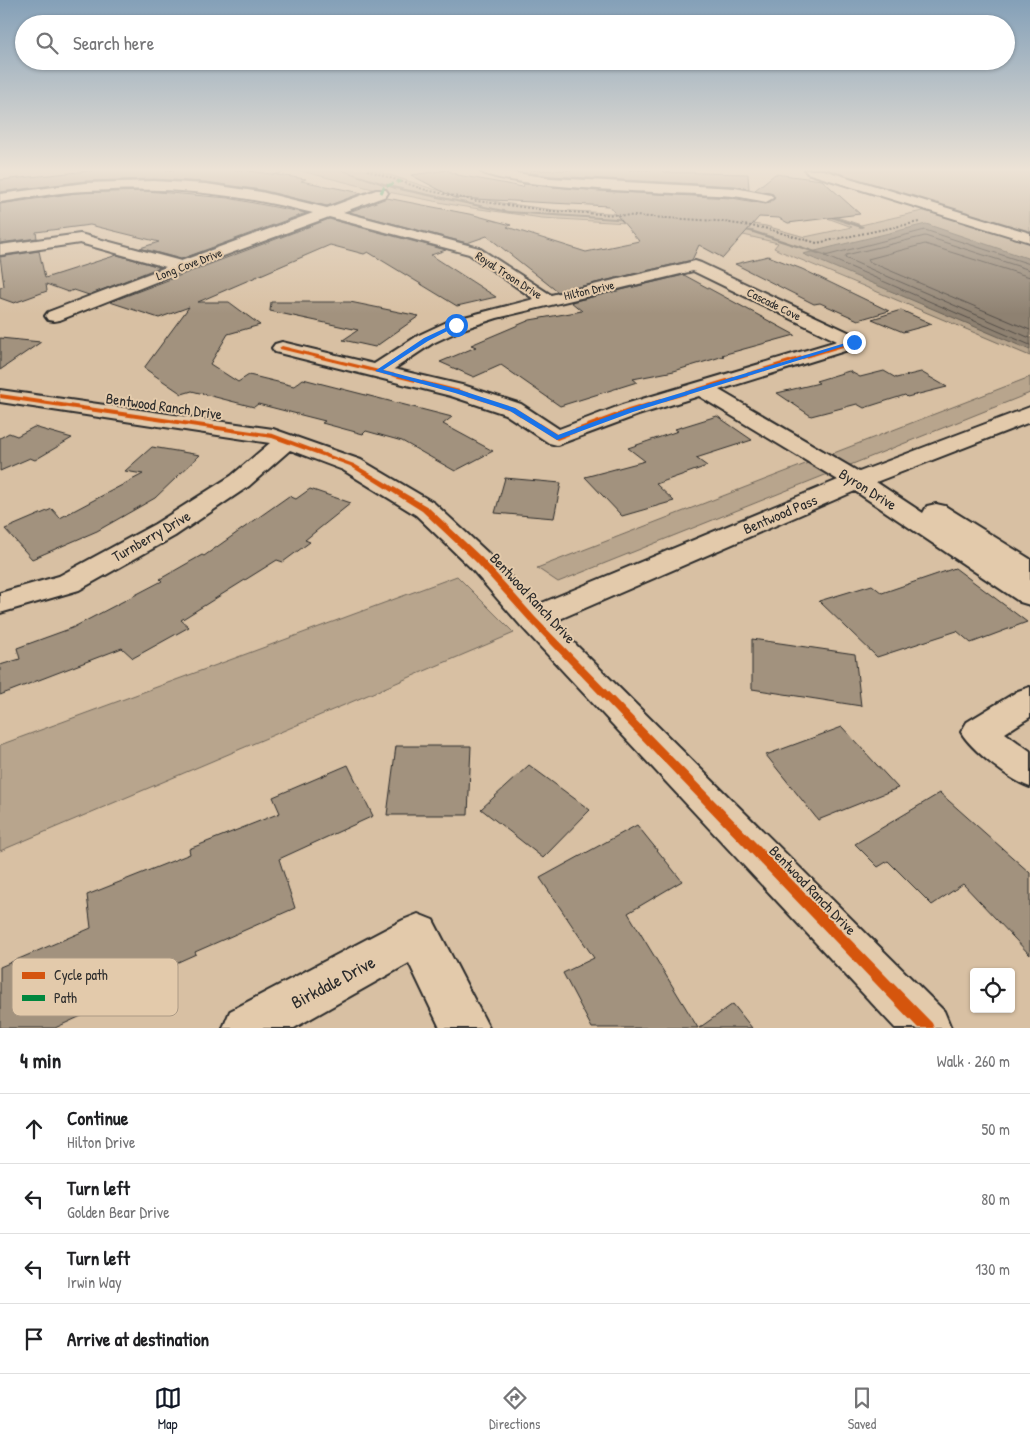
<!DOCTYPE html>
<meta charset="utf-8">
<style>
body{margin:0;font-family:"Patrick Hand",sans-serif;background:#f6f6f6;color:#202124}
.controls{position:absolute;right:15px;bottom:15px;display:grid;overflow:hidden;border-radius:5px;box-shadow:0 1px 4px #0004}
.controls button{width:45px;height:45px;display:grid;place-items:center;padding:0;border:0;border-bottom:1px solid #e0e0e0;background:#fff;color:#202124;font:25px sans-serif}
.stop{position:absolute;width:15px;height:15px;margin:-11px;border:4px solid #1a73e8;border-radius:50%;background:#fff}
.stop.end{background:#1a73e8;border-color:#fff;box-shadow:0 1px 5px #0008}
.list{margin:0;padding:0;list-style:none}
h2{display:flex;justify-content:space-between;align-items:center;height:65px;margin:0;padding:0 20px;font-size:21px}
h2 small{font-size:16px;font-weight:400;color:#757577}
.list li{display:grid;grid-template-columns:32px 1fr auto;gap:15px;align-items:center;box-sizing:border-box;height:70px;padding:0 20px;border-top:1px solid #e0e0e0}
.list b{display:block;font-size:19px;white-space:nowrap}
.list p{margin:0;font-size:16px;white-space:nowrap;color:#757577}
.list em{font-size:16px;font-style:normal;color:#757577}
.icon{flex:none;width:28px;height:28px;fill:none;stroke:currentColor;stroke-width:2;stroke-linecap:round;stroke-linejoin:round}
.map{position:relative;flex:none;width:1030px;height:1028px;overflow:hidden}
.search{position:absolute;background:#fff;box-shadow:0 1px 4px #0004;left:15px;right:15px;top:15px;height:55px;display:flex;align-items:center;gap:12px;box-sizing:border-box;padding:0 18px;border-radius:28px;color:#757577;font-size:19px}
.sheet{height:345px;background:#fff}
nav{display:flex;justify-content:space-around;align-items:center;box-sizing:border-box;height:70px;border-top:1px solid #e0e0e0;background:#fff;font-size:14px;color:#757577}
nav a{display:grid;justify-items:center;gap:2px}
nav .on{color:#111827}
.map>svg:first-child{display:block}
.green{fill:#b8a58d;stroke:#72685c}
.water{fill:#8e8171;stroke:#665f55}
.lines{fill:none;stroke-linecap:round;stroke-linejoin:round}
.shore{stroke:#534d47;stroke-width:1}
.stream{fill:#665f55;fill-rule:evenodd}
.building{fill:#a2927e;stroke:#2b2b2b}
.street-casing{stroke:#2b2b2b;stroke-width:4}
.path{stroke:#2b2b2b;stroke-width:2;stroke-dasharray:2 2;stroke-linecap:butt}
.street{fill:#e3caab;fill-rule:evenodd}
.quiet{stroke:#00873e;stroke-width:3;stroke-dasharray:7 3;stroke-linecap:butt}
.cycleway-casing{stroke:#e3caab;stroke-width:3}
.cycleway{fill:#d5540f;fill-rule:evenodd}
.route{fill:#1a73e8}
.labels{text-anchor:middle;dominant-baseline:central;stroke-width:4;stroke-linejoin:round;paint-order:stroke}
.far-street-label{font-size:12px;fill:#2b2b2b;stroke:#e3caab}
.street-label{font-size:15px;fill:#2b2b2b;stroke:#e3caab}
.near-street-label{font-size:18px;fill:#2b2b2b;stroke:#e3caab}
.key{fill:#e3caab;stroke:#ac9a85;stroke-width:1}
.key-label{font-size:14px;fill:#2b2b2b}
</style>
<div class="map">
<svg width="1030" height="1028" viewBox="0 0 1030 1028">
<rect width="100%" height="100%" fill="#d8c0a3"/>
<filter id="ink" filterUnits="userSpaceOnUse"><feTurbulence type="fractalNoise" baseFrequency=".02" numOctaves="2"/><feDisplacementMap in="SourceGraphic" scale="10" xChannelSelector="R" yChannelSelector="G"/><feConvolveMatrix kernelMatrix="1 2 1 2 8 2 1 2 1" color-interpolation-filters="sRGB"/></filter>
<g filter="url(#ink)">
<path class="green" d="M297,170H374L433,189L503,203L554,210L719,219L766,226L805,237L852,227L789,204L794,203L861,225L931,209L1030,241V356L780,251L774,248L778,243L713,228L542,218L459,206L373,189Z
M817,170H1030V236Z
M1030,377V393L558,582L537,568Z
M457,576L514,633L0,851V745Z"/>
<path class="water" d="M926,224L1030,259V350L803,254Z"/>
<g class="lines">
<path class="shore" d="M1030,264L925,230L825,256L1030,345
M1030,270L925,236L846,255L845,258L1030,338
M1030,277L925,244L868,259L870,262L1030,330"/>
<path class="stream" d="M286,170H290L267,179L264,178Z
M339,170H343L397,187L508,211L631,219L633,220L631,221L508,213L395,189Z
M215,194L218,195L202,201L199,200Z
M823,213L863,226L864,227L861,228L822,215L821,214Z
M737,228L752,230L828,255L824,256L750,232L736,230V228Z"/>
</g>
<path class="building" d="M98,170H243L306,179L301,181L362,193L327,206L261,190L206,182L154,179L85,181L0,192V180Z
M447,170L458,175L523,187L524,184L598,191L732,198L766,204L775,198L773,194L755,190L775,174L822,180L860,214L788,223L779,218L759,217L723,258L699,245L692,260L558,292L487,236L467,243L349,212L387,198L474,215L511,225L507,227L586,252L639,241L609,206L455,198L411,175Z
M531,170H663V172L748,174L749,189L735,186L551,176L529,173Z
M146,191L228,198L306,213L181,259L140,248L159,242L90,225L36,232L37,238L0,243V204L76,193Z
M329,219L446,250L431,255L496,297L457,306L368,252L364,254L330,245L198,302H229L260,325L228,334L210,364L238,382L249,375L294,386L303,379L452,417L443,424L493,451L455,471L402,441L366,431L363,434L322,423L325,421L258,404L254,407L192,391L182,394L144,368L189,307L159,318L110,302Z
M39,251L45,278L117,255L160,267L89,295L74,290L68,292L46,284L47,291L14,303L0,298V288L4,286L0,257Z
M768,256L802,269L889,311L858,320L820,303L814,304L735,264Z
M684,275L795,335L722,355L724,356L674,371L633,379L637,382L560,406L501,365L474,377L440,362L476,347L471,345L530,320L582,311L571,302Z
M271,302H350L419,316L375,347L343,340L358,330L270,311Z
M901,310L932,324L903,332L872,319Z
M0,338L41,342L0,370Z
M849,371L860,377L884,371L896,378L921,372L947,387L907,397L905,395L864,408L857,404L811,416L777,393L819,383L816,381Z
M717,416L752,440L696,458L707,466L656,484L674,501L622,516L585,477L645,461L628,448L678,431L675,429Z
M34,427L72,438L35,460L30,458L0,471V438L9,433L17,436Z
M152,447L200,455L155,498L97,531L32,559L5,529L52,509L60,518L143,474L125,471Z
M505,478L561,483L554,518L495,513Z
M310,489L351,503L305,540L310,542L283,562L277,560L181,620L189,627L133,658L122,648L0,695V665L20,659L17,648L72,628L162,581L160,579L202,555L204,556L289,496L296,499Z
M955,568L1027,622L971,643L957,631L877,657L819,601L872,585L882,593Z
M752,639L855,654L861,706L752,689Z
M842,727L898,788L818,820L766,755Z
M396,746H471L468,815H387Z
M348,765L373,816L279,859L295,908L195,952L196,954L91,1001L92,1011L55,1028H0V967L91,928L87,895L190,854L189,849L280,813L273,797Z
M529,765L590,810L543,858L481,809Z
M940,793L1030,873V955L963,884L932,905L888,861L878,867L855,844Z
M637,825L682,881L628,913L698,1028H592L563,973L594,958L540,878Z
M733,1004L752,1028H699Z"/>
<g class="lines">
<g class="street-casing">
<path id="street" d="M479,170H495L551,178L735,188L771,195L773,198L766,202C755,200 743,197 732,196C696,193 495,189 479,170Z
M805,170H823L1030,233V242L807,173Z
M154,181L206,184L261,192L327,208L376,190H386L388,193L386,196L343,212L479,248L551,295L695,261L701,263L861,338L864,342L861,346L719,390L859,472L1030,407V422L876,482L923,513L927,506L936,504L945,506L1030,559V605L1020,602L855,491L553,622L944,1011L951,1028H895L521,626L469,566L416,515L343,470L290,450L249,486L175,536L79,590L0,613V593L59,576L155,524L231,476L270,443L0,402V390L273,429L361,460L434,503L489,554L537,605L838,480L699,396L638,415L557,445L549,443L505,414L451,396L275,352L272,348L275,344L282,342L374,364L419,335L449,321L534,299L469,254L329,217L188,269L60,320L54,321L48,320L45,316L48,312L166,267L80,243L0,255V245L80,234L181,261L313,213C234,193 169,186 87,191C58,192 29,198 0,202V194L85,183ZM693,271L837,341L622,405L559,429L521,404L466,386L394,369L433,343L463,329L497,318Z
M1030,687V717L1005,733L1030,751V787C1011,781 971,750 961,732L967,722L1018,691Z
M418,914L433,920L489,1028H440L409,963L294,1028H223L230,1011L403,920Z"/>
</g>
<path class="path" d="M367,170L426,190L477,201L552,211L717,221L764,228L817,243L919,222"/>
<use href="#street" class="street"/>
<path class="quiet" d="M381,193L384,187L401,181"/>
<g class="cycleway-casing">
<path id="cycleway" d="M854,340L856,341V343L632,411L557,440L511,410L456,392L280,349L279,348L282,346L460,390L515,408L558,435L628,409Z
M0,394L273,434L354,464L428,507L482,558L535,617L932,1023L934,1028H918L529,621L476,562L422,511L350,466L272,438L0,398Z"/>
</g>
<use href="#cycleway" class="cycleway"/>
</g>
</g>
<linearGradient id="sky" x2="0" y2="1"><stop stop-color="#84a0b8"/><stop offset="0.54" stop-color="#ede3d6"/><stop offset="1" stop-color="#ede3d6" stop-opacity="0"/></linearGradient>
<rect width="1030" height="314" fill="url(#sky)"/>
<path class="route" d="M454,324L459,325L428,341L383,370L460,390L515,408L558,435L628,409L852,341L857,342L633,412L557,440L510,411L455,393L375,371L424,338Z"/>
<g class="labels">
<g class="far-street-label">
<text transform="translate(189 264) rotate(-21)">Long Cove Drive</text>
<text transform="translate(509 275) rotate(33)">Royal Troon Drive</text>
<text transform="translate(589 290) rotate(-13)">Hilton Drive</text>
<text transform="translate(774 304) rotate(26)">Cascade Cove</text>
</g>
<g class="street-label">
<text transform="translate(164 406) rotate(8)">Bentwood Ranch Drive</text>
<text transform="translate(868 489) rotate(32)">Byron Drive</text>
<text transform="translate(780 514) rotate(-23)">Bentwood Pass</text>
<text transform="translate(151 536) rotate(-30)">Turnberry Drive</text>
<text transform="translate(533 598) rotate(47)">Bentwood Ranch Drive</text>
<text transform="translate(813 890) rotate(46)">Bentwood Ranch Drive</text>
</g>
<g class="near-street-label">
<text transform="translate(333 982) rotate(-28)">Birkdale Drive</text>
</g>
</g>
<rect x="12" y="958" width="166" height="58" rx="8" class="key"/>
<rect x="22" y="972" width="23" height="7" fill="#d5540f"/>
<rect x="22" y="995" width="23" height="6" fill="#00873e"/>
<g class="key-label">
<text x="54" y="980">Cycle path</text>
<text x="54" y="1003">Path</text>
</g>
</svg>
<div class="controls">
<button><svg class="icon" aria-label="locate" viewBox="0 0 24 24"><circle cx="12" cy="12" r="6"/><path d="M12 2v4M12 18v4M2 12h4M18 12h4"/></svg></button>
</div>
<div class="stop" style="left:456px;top:325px"></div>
<div class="stop end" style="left:854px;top:342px"></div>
<div class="search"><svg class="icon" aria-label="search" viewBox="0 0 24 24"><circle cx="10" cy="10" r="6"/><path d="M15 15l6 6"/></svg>Search here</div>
</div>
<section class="sheet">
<h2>4 min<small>Walk · 260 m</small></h2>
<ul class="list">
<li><svg class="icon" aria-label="ahead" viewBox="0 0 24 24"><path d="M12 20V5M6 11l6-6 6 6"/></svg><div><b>Continue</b><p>Hilton Drive</p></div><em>50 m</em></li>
<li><svg class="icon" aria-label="left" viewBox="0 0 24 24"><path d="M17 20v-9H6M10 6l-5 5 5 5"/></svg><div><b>Turn left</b><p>Golden Bear Drive</p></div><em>80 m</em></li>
<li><svg class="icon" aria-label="left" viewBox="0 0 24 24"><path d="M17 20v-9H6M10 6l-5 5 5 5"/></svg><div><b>Turn left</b><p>Irwin Way</p></div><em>130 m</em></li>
<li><svg class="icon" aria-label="arrive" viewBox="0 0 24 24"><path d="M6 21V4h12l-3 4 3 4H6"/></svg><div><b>Arrive at destination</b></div></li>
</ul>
</section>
<nav>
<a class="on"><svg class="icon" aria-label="map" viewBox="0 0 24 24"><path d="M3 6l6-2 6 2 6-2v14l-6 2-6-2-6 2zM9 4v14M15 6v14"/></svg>Map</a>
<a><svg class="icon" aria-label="directions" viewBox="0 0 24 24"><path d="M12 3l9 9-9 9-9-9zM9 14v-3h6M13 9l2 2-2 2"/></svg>Directions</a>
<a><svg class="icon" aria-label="saved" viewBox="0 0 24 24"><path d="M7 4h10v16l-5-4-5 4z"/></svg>Saved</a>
</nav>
